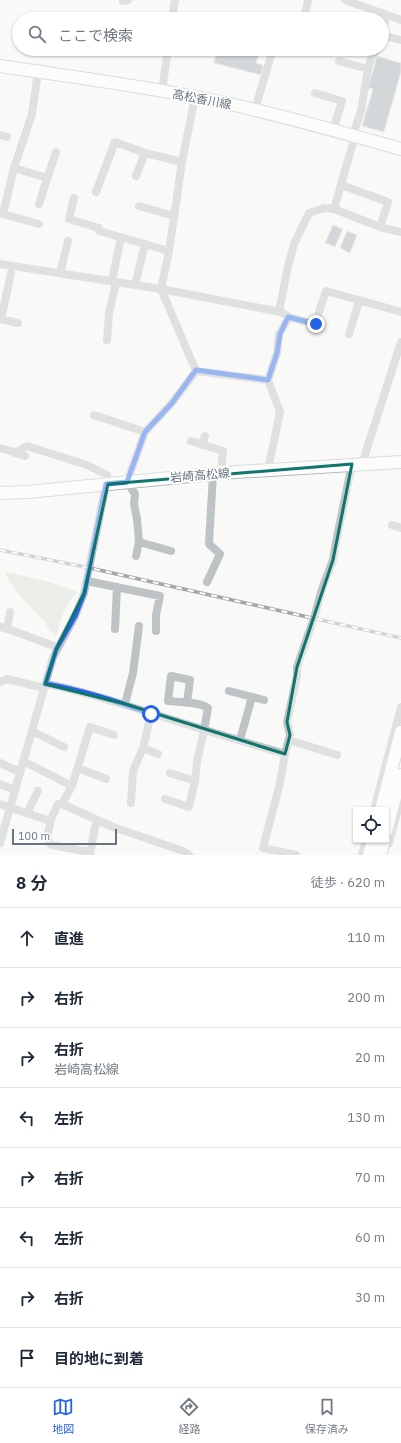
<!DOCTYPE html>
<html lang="ja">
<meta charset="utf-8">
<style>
body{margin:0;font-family:"IBM Plex Sans","Noto Sans JP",sans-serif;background:#f2f2f3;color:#1f2937}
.controls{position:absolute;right:12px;bottom:12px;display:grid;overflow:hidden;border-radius:0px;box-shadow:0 1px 3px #0004}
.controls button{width:36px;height:36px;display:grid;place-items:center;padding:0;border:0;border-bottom:1px solid #e0e1e3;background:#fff;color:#1f2937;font:20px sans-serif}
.scale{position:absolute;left:12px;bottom:10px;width:105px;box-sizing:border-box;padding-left:4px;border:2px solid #66757f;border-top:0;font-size:11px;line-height:14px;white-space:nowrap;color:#66757f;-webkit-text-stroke:3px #fff;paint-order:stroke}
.stop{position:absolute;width:12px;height:12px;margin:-9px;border:3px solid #2563eb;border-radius:50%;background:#fff}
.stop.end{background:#2563eb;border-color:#fff;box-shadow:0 1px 4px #0008}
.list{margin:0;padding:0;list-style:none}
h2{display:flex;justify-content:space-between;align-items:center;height:52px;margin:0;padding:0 16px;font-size:17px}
h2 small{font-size:13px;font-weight:400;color:#747a83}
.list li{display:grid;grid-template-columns:26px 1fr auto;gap:12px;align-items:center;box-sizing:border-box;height:60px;padding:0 16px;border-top:1px solid #e0e1e3}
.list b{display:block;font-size:15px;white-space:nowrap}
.list p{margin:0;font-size:13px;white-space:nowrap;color:#747a83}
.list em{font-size:13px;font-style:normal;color:#747a83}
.icon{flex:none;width:22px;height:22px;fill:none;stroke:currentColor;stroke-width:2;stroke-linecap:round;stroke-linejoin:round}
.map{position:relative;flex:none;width:401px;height:855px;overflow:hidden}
.search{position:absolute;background:#fff;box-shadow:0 1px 3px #0004;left:12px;right:12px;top:12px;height:44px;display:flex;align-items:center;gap:10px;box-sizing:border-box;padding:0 14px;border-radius:22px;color:#747a83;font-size:15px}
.sheet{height:532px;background:#fff}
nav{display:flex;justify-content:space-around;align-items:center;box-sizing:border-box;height:56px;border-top:1px solid #e0e1e3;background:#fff;font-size:11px;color:#747a83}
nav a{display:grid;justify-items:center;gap:2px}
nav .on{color:#2563eb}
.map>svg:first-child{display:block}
.green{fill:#d9ddd6}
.building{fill:#a6aeb3;stroke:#dbdbd9}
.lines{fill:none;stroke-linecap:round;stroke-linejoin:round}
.secondary-casing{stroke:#b3b9bd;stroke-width:14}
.minor{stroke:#bec3c6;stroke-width:8}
.secondary{stroke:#fff;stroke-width:12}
.rail-casing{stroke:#a1a7ac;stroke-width:3.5}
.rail{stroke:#fff;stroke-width:2;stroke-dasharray:6;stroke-linecap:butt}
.route{stroke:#2563eb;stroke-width:5}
.marked{fill:none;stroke:#0f766e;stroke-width:3;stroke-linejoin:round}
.labels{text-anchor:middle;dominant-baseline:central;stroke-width:4;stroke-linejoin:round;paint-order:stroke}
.street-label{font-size:12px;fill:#66757f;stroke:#fff}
</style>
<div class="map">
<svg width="401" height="855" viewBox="0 0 401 855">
<rect width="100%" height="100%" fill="#f9f9f7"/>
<path class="green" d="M5,572L46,581L78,592C65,604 61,619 56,636L46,625L44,621C30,606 13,591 5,572Z"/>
<path class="building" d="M217,49H239L259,54L256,63L263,65L261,75L214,63Z
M377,56L401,63V72L384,132L362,126L373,89L368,88Z
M333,225L343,229L335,247L325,243Z
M347,231L357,235L350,253L340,248Z"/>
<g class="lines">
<g class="secondary-casing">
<path id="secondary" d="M0,66C72,77 145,86 216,101C278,114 340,132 401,149
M0,493L28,492L221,473L401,462
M381,810L401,732
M386,831L401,775
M369,855L373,840
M380,855L384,840"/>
</g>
<path class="minor" d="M345,0L401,20
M123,1L128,0
M172,19L175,0
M304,19L308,0
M382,32L385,22
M382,35L400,40
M308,52L309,49
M339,61L368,69
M162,91L168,49
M315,93L342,101L333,130
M195,97L182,162L169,251L161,289L196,371
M255,109L273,49
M0,135L7,137
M14,168L47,178
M136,176L145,153
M341,185L388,202L380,227
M96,192L115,142L145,153L182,162
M74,198L69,219L99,228V231L169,251
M39,204L56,152
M139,206L174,216
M334,209L355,136V129L361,111L368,69L371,58L377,49
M0,213L39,224
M3,214L14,168L32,114L38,72
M0,264L161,289L281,312L289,317L321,326
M60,273L68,241
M112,281L121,237
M135,285L145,244
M279,312L288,266L294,244L309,213L324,208L334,209L380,227L401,232
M0,319L18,323
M1,320L11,273
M315,324L326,291L401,312
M349,334L359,301
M107,340L109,314L116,282
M94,415L145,432
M191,441L223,451L221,473
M202,445L205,436
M0,448L11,451L25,456
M15,453L27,446L87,465L107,475L108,484
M362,464L401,342
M268,470L280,412L268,380L277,353L279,334L289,317
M392,525L401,528
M171,551L139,542L137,519L134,504L135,494L127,482L145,432L172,403L196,371L268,380
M136,556L139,542
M87,581L160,596L156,615V631
M207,582L220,554L209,544L213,474
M0,627L8,629L57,647
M7,629L10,612
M115,629L117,587
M0,682L7,679L44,688
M45,684C82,690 117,703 154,714C197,728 241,741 285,754L279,787L263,848L296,855
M229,691L264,700
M125,704L133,673L139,626
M32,731L64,747
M240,740L252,697
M289,740L337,755
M143,748L158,754
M285,754L290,735L287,722L297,676V667L315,615L321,592L333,560L336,542L352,464
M23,761L72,786
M0,763L20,772
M78,768L106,779
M170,773L195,781
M0,784L15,790
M165,799L189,807L195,781L197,762L204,730L208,708C200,702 178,702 168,701L171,676L190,680L187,703
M131,803L133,771L143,748L151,714
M0,804L47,820L51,819L58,804H62L113,827L183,851L189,855
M62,804L72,786L90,727L114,735
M374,810L401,707
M27,813L38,791
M51,819L47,838L51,845L90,852
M0,843L53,657L75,616L84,593L106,484
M383,846H386L389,843L401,798
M90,855L95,827L98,821
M362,855L366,840"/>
<use href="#secondary" class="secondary"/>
<g class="rail-casing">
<path id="rail" d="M0,550L90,568L401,638"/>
</g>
<use href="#rail" class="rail"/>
</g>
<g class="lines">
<path class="route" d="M151,714C117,701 81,690 45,684L56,649L75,616L84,593L106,484L127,482L145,432L172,403L196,370L268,380L277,353L280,334L288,317L316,324"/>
</g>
<path d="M0 0H401V855H0ZM352,464L333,560L297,667L287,722L290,735L285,754L125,704L45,684L56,649L84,593L108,484Z" fill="#f9f9f7" fill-opacity=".55" fill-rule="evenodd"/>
<path class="marked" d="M352,464L333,560L297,667L287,722L290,735L285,754L125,704L45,684L56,649L84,593L108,484Z"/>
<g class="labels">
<g class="street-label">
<text transform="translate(202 99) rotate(11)">高松香川線</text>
<text transform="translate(200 475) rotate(-5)">岩崎高松線</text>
</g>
</g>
</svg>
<div class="controls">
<button><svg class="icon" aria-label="locate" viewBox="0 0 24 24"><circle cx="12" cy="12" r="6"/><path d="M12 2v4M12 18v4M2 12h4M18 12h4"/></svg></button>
</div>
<div class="scale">100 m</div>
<div class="stop" style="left:151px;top:714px"></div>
<div class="stop end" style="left:316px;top:324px"></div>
<div class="search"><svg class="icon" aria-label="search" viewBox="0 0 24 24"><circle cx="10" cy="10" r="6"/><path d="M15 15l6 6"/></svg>ここで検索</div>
</div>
<section class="sheet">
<h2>8 分<small>徒歩 · 620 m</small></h2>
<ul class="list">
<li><svg class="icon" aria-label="ahead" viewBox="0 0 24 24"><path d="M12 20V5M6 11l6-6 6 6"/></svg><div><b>直進</b></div><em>110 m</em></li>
<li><svg class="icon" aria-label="right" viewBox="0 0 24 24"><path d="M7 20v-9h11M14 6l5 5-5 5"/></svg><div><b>右折</b></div><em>200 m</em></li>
<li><svg class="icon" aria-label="right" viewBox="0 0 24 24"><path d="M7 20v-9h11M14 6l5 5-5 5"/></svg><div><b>右折</b><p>岩崎高松線</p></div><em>20 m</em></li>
<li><svg class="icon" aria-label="left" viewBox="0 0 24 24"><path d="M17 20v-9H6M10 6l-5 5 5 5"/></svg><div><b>左折</b></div><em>130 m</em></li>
<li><svg class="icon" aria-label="right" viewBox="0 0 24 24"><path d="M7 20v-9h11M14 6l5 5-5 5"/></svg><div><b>右折</b></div><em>70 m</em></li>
<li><svg class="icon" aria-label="left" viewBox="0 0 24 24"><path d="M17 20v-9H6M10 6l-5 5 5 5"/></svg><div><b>左折</b></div><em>60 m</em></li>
<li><svg class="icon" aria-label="right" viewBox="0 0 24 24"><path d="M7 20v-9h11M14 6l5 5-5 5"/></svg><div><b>右折</b></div><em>30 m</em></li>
<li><svg class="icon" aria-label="arrive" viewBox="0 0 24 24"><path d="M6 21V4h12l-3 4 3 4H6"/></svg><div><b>目的地に到着</b></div></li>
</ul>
</section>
<nav>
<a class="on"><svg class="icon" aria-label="map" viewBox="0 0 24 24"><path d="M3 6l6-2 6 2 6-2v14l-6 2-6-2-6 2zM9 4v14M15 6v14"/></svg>地図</a>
<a><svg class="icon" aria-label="directions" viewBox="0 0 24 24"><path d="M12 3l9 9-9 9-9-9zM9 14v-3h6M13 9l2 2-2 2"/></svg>経路</a>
<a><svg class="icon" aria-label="saved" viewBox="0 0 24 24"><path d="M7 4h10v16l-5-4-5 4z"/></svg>保存済み</a>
</nav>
